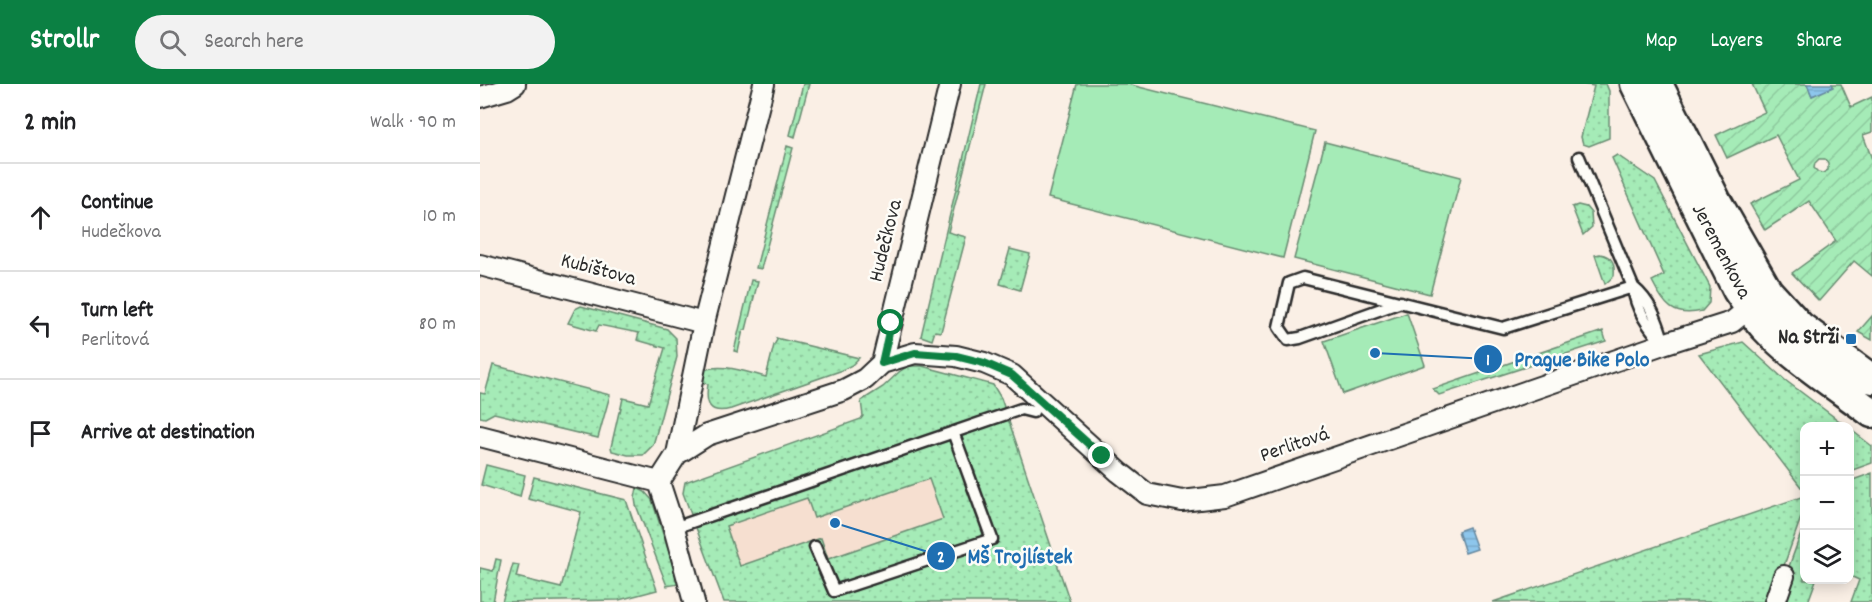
<!DOCTYPE html>
<meta charset="utf-8">
<style>
body{margin:0;font-family:Dekko,sans-serif;background:#f2f2f2;color:#202124}
.controls{position:absolute;right:18px;bottom:18px;display:grid;overflow:hidden;border-radius:12px;box-shadow:0 3px 15px #0003}
.controls button{width:54px;height:54px;display:grid;place-items:center;padding:0;border:0;border-bottom:2px solid #e0e0e0;background:#fff;color:#202124;font:30px sans-serif}
.stop{position:absolute;width:18px;height:18px;margin:-14px;border:4px solid #0b8043;border-radius:50%;background:#fff}
.stop.end{background:#0b8043;border-color:#fff;box-shadow:0 2px 6px #0008}
.list{margin:0;padding:0;list-style:none}
h2{display:flex;justify-content:space-between;align-items:center;height:78px;margin:0;padding:0 24px;font-size:26px}
h2 small{font-size:20px;font-weight:400;color:#757577}
.list li{display:grid;grid-template-columns:39px 1fr auto;gap:18px;align-items:center;box-sizing:border-box;height:108px;padding:0 24px;border-top:2px solid #e0e0e0}
.list b{display:block;font-size:22px;white-space:nowrap}
.list p{margin:0;font-size:20px;white-space:nowrap;color:#757577}
.list em{font-size:20px;font-style:normal;color:#757577}
.icon{flex:none;width:33px;height:33px;fill:none;stroke:currentColor;stroke-width:2;stroke-linecap:round;stroke-linejoin:round}
.map{position:relative;flex:none;width:1392px;height:518px;overflow:hidden}
header{display:flex;align-items:center;gap:36px;box-sizing:border-box;height:84px;padding:0 30px;background:#0b8043;color:#fff}
header strong{font-size:28px}
nav{display:flex;gap:33px;margin-inline-start:auto;font-size:21px}
.search{width:420px;height:54px;background:#f2f2f2;display:flex;align-items:center;gap:15px;box-sizing:border-box;padding:0 21px;border-radius:33px;color:#757577;font-size:22px}
main{display:flex}
aside{flex:1;background:#fff}
.map>svg:first-child{display:block}
.built{fill:#f6dfd0}
.grass{fill:url(#grass-dots);stroke:#688b71;stroke-width:1.5;fill-rule:evenodd}
.garden{fill:url(#garden-furrows);stroke:#688b71;stroke-width:1.5;fill-rule:evenodd}
.pitch{fill:#a5ebb7;stroke:#688b71;stroke-width:1.5}
.water{fill:url(#water-rules);stroke:#66889f;stroke-width:1.5}
.lines{fill:none;stroke-linecap:round;stroke-linejoin:round}
.lane-casing{stroke:#2b2b2b;stroke-width:15}
.street-casing{stroke:#2b2b2b;stroke-width:24}
.secondary-casing{stroke:#2b2b2b;stroke-width:33}
.lane{stroke:#fdfcf7;stroke-width:10}
.street{stroke:#fdfcf7;stroke-width:20}
.secondary{stroke:#fdfcf7;stroke-width:28}
.route{stroke:#0b8043;stroke-width:8}
.poi-dot{fill:#1f6fb2;stroke:#fdfcf7;stroke-width:2}
.labels{text-anchor:middle;dominant-baseline:central;stroke-width:5;stroke-linejoin:round;paint-order:stroke}
.street-label{font-size:21px;fill:#2b2b2b;stroke:#fdfcf7}
.poi-label{font-size:21px;font-weight:bold;fill:#2b2b2b;stroke:#fdfcf7;text-anchor:end}
.leader{fill:none;stroke:#1f6fb2;stroke-width:2}
.callout-dot{fill:#1f6fb2;stroke:#fdfcf7;stroke-width:2}
.mark-label{font-size:18px;text-anchor:middle;font-weight:bold;fill:#fff}
.callout-label{font-size:22px;text-anchor:middle;font-weight:bold;fill:#1f6fb2;stroke:#fdfcf7;stroke-width:5;stroke-linejoin:round;paint-order:stroke}
</style>
<header>
<strong>Strollr</strong>
<div class="search"><svg class="icon" aria-label="search" viewBox="0 0 24 24"><circle cx="10" cy="10" r="6"/><path d="M15 15l6 6"/></svg>Search here</div>
<nav><a>Map</a><a>Layers</a><a>Share</a></nav>
</header>
<main>
<aside>
<h2>2 min<small>Walk · 90 m</small></h2>
<ul class="list">
<li><svg class="icon" aria-label="ahead" viewBox="0 0 24 24"><path d="M12 20V5M6 11l6-6 6 6"/></svg><div><b>Continue</b><p>Hudečkova</p></div><em>10 m</em></li>
<li><svg class="icon" aria-label="left" viewBox="0 0 24 24"><path d="M17 20v-9H6M10 6l-5 5 5 5"/></svg><div><b>Turn left</b><p>Perlitová</p></div><em>80 m</em></li>
<li><svg class="icon" aria-label="arrive" viewBox="0 0 24 24"><path d="M6 21V4h12l-3 4 3 4H6"/></svg><div><b>Arrive at destination</b></div></li>
</ul>
</aside>
<div class="map">
<svg width="1392" height="518" viewBox="0 0 1392 518">
<defs>
<pattern id="grass-dots" width="8" height="8" patternUnits="userSpaceOnUse" patternTransform="scale(1.5)"><rect width="8" height="8" fill="#a5ebb7"/><path d="M2 2h.1M6 6h.1" fill="none" stroke="#8eca9e" stroke-width="1.8" stroke-linecap="round"/></pattern>
<pattern id="garden-furrows" width="10" height="10" patternUnits="userSpaceOnUse" patternTransform="scale(1.5)"><rect width="10" height="10" fill="#a5ebb7"/><path d="M-1 1l2-2M0 10L10 0M9 11l2-2" fill="none" stroke="#8eca9e"/></pattern>
<pattern id="water-rules" width="6" height="5" patternUnits="userSpaceOnUse" patternTransform="scale(1.5)"><rect width="6" height="5" fill="#8dc6ec"/><path d="M0 2.5h6" fill="none" stroke="#7aaacb"/></pattern>
</defs>
<rect width="100%" height="100%" fill="#faefe5"/>
<filter id="ink" filterUnits="userSpaceOnUse"><feTurbulence type="fractalNoise" baseFrequency=".0167" numOctaves="2"/><feDisplacementMap in="SourceGraphic" scale="12" xChannelSelector="R" yChannelSelector="G"/><feConvolveMatrix kernelMatrix="1 2 1 2 8 2 1 2 1" color-interpolation-filters="sRGB"/></filter>
<g filter="url(#ink)">
<path class="built" d="M521,314L576,480L246,518L213,419Z"/>
<path class="grass" d="M323,0H329L315,53L310,51Z
M501,0H506L468,148L486,153L461,248L455,247L452,256L441,252Z
M1102,0H1126L1129,7V54L1109,62L1103,60L1101,53L1114,2Z
M307,62L313,64L281,185L276,184Z
M1137,71L1175,97L1230,203L1229,219L1222,227C1193,234 1184,221 1172,197L1184,191L1132,74Z
M1098,121L1106,123L1111,129L1112,143L1103,151L1092,123Z
M530,165L550,170L540,206L520,200Z
M1120,170C1133,172 1135,180 1134,192L1125,200L1115,171Z
M271,196L278,197L266,246H263L258,268L254,267Z
M101,222L187,245L196,254L197,273L177,347L173,361L163,371H148L132,367L131,363L139,328H140L143,314L168,320L185,264L157,256L159,249L119,241L116,247L88,239L95,225Z
M1123,247L1126,257L959,311L953,305Z
M296,254L379,274L372,281L360,287L251,325C229,331 225,320 228,300L220,298L221,287C241,278 265,288 286,293L294,261L297,256Z
M1263,258L1305,296L1366,342H1324V402L1321,403L1219,270Z
M13,281L130,311L118,354L14,329L5,334L0,333V309L5,310Z
M428,282H442L513,301L521,314L590,518H244L203,409L205,398L381,335L383,332L381,317L403,303L419,288ZM449,395L463,435L348,475L341,454L260,482L246,442L327,414L334,434Z
M1370,345L1392,362V379L1370,387Z
M6,381L45,391L40,413L1,401Z
M1392,389V518H1371L1379,496L1370,492V397Z
M54,393L146,416L177,506L139,516L22,518L33,480L39,481L36,493L81,504L101,428L57,416L56,417L48,415Z
M157,404L165,408L172,416L199,500L187,502L156,421L155,414Z
M1324,412V425L1291,518H1013Z
M1324,441V496H1336L1328,518H1304L1306,491Z
M16,475L21,476L13,518L0,517V484L13,487Z"/>
<path class="garden" d="M1272,0H1327L1332,12L1353,2L1352,0H1361L1371,23L1392,13V48L1383,51L1392,75V192L1374,177L1339,217L1312,189L1356,157L1329,117L1285,146L1270,120L1319,96L1296,51L1247,74L1236,51L1285,28ZM1339,75H1345L1348,80V86L1343,89L1338,88L1334,84L1335,79Z
M1392,232V256L1378,248Z"/>
<path class="pitch" d="M597,0H647L835,47L803,174L568,114Z
M845,58L981,93L950,210L814,175Z
M927,229L945,281L863,310L844,257Z"/>
<path class="water" d="M1327,0H1352L1353,3L1332,12Z
M989,443L997,465L985,469L978,447Z"/>
<g class="lines">
<g class="lane-casing">
<path id="lane" d="M1099,73L1153,203C1156,226 1168,242 1183,260
M1153,203C1170,217 1177,235 1183,256
M921,218L820,254L808,256L799,243L809,199L823,194L1023,244L1153,203
M194,444L541,325L553,328
M335,463L354,507L512,455L473,348"/>
</g>
<g class="street-casing">
<path id="street" d="M0,13L27,5L35,0
M0,181L224,239
M402,279L435,269L476,272L504,279L532,291L639,388L667,410L702,417L745,412L1183,260L1252,238L1278,217
M0,352L179,398
M197,370L224,239L284,0
M214,518L194,444L179,398L197,370L227,351L364,306L385,295L402,279L470,0
M1295,518L1304,492"/>
</g>
<g class="secondary-casing">
<path id="secondary" d="M1155,0L1257,206C1265,218 1274,232 1284,243C1315,276 1356,302 1392,329
M1178,0L1236,116L1288,207L1320,242L1392,295"/>
</g>
<use href="#lane" class="lane"/>
<use href="#street" class="street"/>
<use href="#secondary" class="secondary"/>
</g>
</g>
<g class="lines" filter="url(#ink)">
<path class="route" d="M411,239L402,279L435,269L476,272L504,279L532,291L622,372"/>
</g>
<rect class="poi-dot" x="1365" y="249" width="12" height="12" rx="3"/>
<g class="labels">
<g class="street-label">
<text transform="translate(407 157) rotate(-76)">Hudečkova</text>
<text transform="translate(1240 168) rotate(62)">Jeremenkova</text>
<text transform="translate(118 187) rotate(15)">Kubištova</text>
<text transform="translate(815 362) rotate(-19)">Perlitová</text>
</g>
<g class="poi-label">
<text x="1359" y="255">Na Strži</text>
</g>
</g>
<path class="leader" d="M895 269L1008 275M355 439L461 472"/>
<g class="callout-dot">
<circle cx="895" cy="269" r="6"/>
<circle cx="355" cy="439" r="6"/>
<circle cx="1008" cy="275" r="15"/>
<circle cx="461" cy="472" r="15"/>
</g>
<g class="mark-label">
<text x="1008" y="281">1</text>
<text x="461" y="478">2</text>
</g>
<g class="callout-label">
<text x="1102" y="282">Prague Bike Polo</text>
<text x="540" y="479">MŠ Trojlístek</text>
</g>
</svg>
<div class="controls">
<button>+</button>
<button>−</button>
<button><svg class="icon" aria-label="layers" viewBox="0 0 24 24"><path d="M12 4l9 5-9 5-9-5zM3 14l9 5 9-5"/></svg></button>
</div>
<div class="stop" style="left:411px;top:239px"></div>
<div class="stop end" style="left:622px;top:372px"></div>
</div>
</main>
